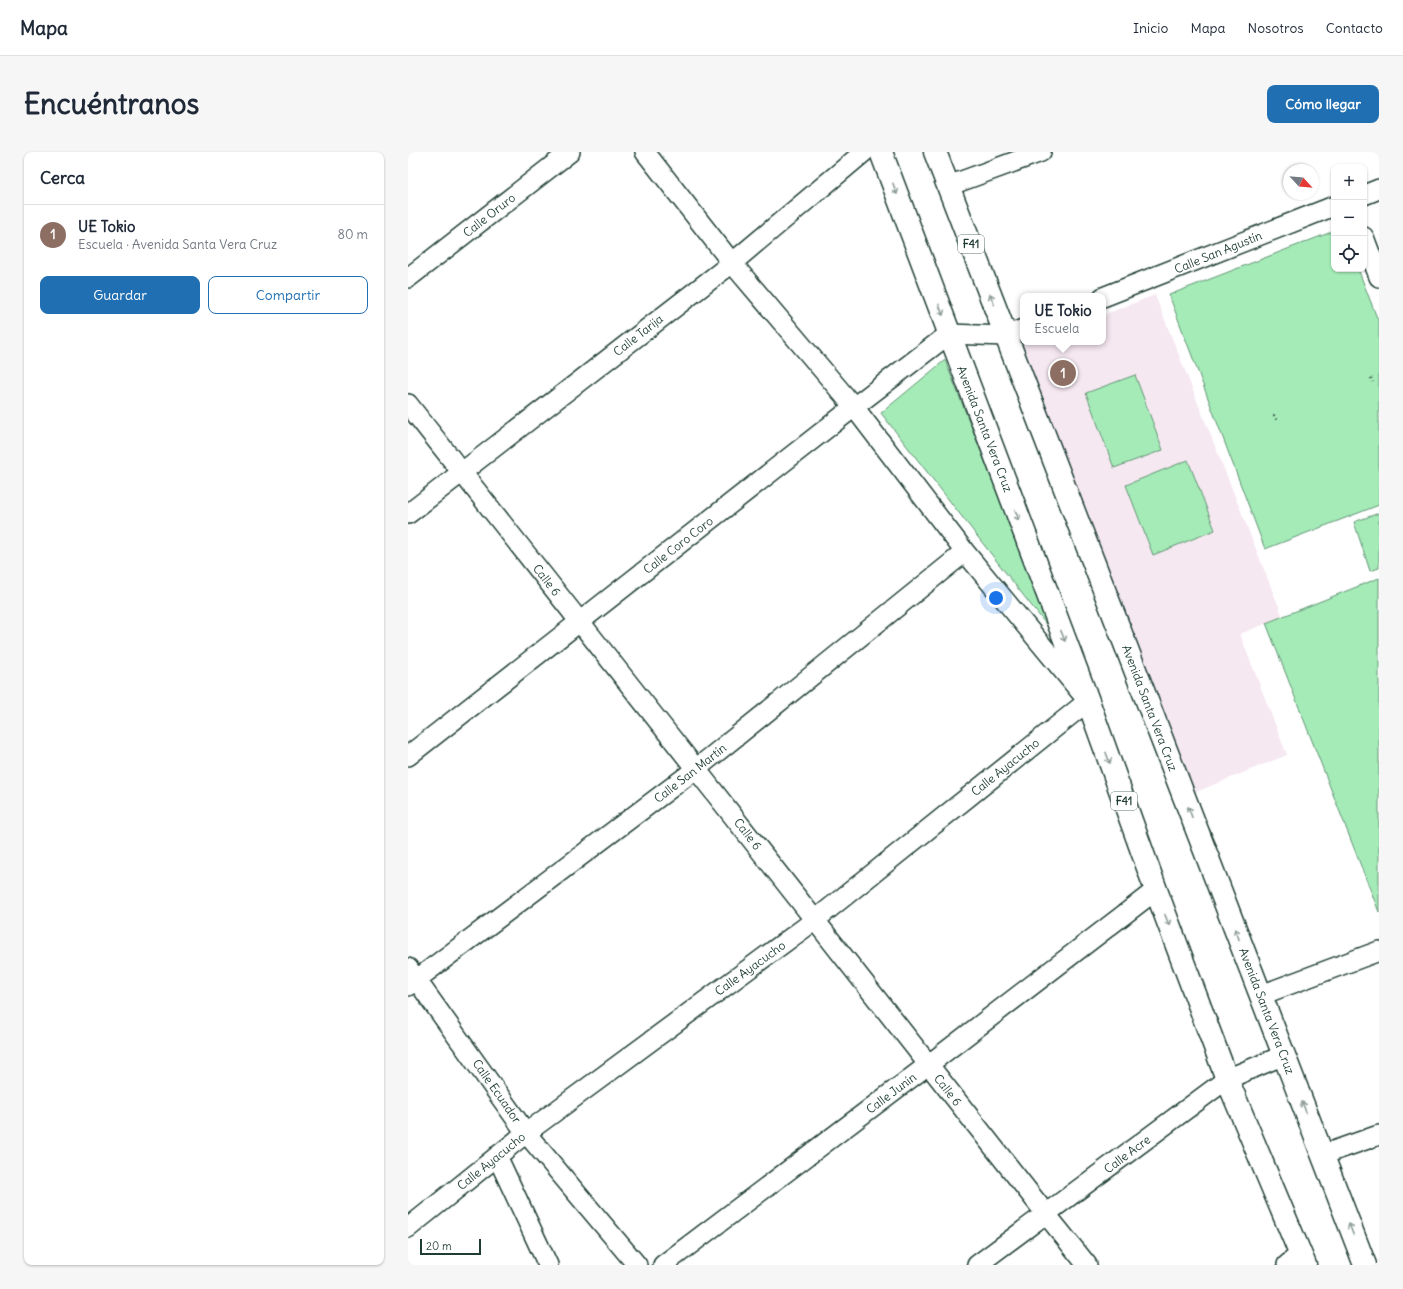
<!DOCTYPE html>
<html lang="es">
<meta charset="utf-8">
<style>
body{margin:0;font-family:Delius,sans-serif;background:#f6f6f7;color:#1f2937}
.controls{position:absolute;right:12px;top:12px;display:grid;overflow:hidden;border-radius:8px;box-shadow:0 1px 3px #0004}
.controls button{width:36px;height:36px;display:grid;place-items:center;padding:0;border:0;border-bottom:1px solid #e0e1e3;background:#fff;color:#1f2937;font:20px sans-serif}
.compass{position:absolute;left:875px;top:12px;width:36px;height:36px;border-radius:50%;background:#fff;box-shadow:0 1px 3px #0004;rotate:116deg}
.scale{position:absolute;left:12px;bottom:10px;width:61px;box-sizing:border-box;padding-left:4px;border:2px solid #1f3d34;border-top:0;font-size:11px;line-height:14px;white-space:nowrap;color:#1f3d34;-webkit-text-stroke:3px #fff;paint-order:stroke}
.you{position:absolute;left:588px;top:446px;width:14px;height:14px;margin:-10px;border:3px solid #fff;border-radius:50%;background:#1a73e8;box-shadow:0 0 0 6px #1a73e833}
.badge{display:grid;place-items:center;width:26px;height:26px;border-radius:50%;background:#1f6fb2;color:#fff;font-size:13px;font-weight:700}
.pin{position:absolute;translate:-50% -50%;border:2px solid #fff;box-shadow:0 1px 4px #0006}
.popup{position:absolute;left:612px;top:141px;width:86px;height:52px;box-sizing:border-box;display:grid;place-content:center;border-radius:8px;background:#fff;filter:drop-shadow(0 1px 3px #0005);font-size:13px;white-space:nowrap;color:#747a83}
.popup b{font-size:15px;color:#1f2937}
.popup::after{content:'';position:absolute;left:50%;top:100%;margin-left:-8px;border:8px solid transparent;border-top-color:#fff}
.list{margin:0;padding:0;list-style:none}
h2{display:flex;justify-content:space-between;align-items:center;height:52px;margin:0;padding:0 16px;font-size:17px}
h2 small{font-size:13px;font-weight:400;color:#747a83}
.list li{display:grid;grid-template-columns:26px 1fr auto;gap:12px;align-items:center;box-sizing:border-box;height:60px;padding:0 16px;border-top:1px solid #e0e1e3}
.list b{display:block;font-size:15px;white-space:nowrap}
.list p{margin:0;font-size:13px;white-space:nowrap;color:#747a83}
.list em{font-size:13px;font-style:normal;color:#747a83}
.actions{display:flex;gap:8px;padding:12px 16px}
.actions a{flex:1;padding:9px 0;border:1px solid #1f6fb2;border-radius:8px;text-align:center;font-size:14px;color:#1f6fb2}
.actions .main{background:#1f6fb2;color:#fff}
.icon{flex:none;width:22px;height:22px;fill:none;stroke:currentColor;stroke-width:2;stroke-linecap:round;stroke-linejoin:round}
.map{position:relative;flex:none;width:971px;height:1113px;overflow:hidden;border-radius:8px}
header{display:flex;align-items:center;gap:24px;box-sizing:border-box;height:56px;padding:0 20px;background:#fff;border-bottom:1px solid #e0e1e3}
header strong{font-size:19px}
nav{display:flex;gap:22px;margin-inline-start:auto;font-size:14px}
.intro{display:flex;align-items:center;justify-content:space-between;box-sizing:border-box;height:96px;padding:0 24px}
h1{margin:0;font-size:28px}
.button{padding:10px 18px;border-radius:8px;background:#1f6fb2;color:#fff;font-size:14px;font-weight:700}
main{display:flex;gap:24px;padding:0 24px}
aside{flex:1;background:#fff;border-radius:8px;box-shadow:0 1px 3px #0004}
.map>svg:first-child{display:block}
.built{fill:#f6e8f1}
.green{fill:#a5ebb7;stroke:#629476}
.building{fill:#e2b1d1;stroke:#1f3d34}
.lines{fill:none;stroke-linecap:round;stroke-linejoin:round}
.minor-casing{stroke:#1f3d34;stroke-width:22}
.primary-casing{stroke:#1f3d34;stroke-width:25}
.path{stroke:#1f3d34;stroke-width:2.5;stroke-dasharray:1 3;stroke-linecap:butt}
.minor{stroke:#fff;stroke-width:19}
.primary{stroke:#fff;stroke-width:22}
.oneway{stroke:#8f9e9a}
.labels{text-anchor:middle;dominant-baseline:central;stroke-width:3;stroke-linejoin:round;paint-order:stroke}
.shield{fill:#fff;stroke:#627771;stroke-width:1}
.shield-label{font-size:11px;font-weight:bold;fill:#1f3d34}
.street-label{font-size:12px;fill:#1f3d34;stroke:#fff}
</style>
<header>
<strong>Mapa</strong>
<nav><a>Inicio</a><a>Mapa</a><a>Nosotros</a><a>Contacto</a></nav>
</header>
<div class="intro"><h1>Encuéntranos</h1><a class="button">Cómo llegar</a></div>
<main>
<aside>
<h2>Cerca<small></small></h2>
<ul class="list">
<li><span class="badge" style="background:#8d6e63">1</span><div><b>UE Tokio</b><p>Escuela · Avenida Santa Vera Cruz</p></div><em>80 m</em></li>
</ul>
<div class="actions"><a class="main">Guardar</a><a>Compartir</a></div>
</aside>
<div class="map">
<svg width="971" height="1113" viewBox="0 0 971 1113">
<rect width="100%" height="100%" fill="#fff"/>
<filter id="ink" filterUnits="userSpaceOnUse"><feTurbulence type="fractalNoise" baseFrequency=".025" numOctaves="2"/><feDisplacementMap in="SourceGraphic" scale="8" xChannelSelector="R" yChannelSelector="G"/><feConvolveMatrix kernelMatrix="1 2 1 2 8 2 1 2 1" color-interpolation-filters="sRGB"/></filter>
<g filter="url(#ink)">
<path class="built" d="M747,143L875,465L832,482L879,603L783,642L613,199L615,193L624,190H695V163Z"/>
<path class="green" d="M926,79V117H950L971,171V353L857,397L761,143Z
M537,208L644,480L473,261Z
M727,223L755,298L706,316L678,241Z
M780,308L807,378L745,403L718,333Z
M971,361V416L962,419L946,370Z
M971,426V760L858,471Z"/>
<path class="building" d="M802,678L809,694L800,698L793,682Z"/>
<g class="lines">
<g class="minor-casing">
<path id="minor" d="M540,34L633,0
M956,43L971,37
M956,85L971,125
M0,126L162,0
M695,145L926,54
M0,252L288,617L638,1062L679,1113
M0,362L324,111L456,0
M0,604L446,255L541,182L598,184L615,177
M0,816L118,981L229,1113
M0,834L288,617L557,400
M853,843L971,799
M914,1003L971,983
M89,1004L140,1113
M0,1076L118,981L407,768L680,549L557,400L446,255L324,111L237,0
M255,1113L520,913L748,738
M569,1113L819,927L876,903
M879,1113L892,1102"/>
</g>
<g class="primary-casing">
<path id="primary" d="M473,0L680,549L748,738L819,927L897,1113
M527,0L957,1113"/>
</g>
<path class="path" d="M963,226L965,230
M866,263L869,269"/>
<use href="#minor" class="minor"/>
<use href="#primary" class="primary"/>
</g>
<defs><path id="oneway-shaft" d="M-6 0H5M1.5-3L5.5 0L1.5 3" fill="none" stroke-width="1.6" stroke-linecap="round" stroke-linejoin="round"/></defs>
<g class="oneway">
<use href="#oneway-shaft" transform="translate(487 37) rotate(70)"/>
<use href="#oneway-shaft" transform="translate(584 147) rotate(-111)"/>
<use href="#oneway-shaft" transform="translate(533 158) rotate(70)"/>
<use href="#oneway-shaft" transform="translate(609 363) rotate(69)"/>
<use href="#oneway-shaft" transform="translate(655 484) rotate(69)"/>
<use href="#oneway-shaft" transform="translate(700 606) rotate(70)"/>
<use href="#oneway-shaft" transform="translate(782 660) rotate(-111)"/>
<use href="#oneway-shaft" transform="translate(759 768) rotate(69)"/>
<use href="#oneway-shaft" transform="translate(829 782) rotate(-111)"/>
<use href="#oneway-shaft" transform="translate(896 955) rotate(-111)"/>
<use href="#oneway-shaft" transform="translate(943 1077) rotate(-111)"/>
</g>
</g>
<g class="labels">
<g class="shield">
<rect x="550" y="83" width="26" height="18" rx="3"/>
<rect x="703" y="640" width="26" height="18" rx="3"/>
</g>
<g class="shield-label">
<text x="563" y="92">F41</text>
<text x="716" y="649">F41</text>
</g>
<g class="street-label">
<text transform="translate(81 63) rotate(-38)">Calle Oruro</text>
<text transform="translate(810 100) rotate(-22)">Calle San Agustín</text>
<text transform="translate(230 183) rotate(-38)">Calle Tarija</text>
<text transform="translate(577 277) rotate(69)">Avenida Santa Vera Cruz</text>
<text transform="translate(270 393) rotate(-38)">Calle Coro Coro</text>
<text transform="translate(139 428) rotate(52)">Calle 6</text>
<text transform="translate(742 556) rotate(69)">Avenida Santa Vera Cruz</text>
<text transform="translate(597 615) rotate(-39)">Calle Ayacucho</text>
<text transform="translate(282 621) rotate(-38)">Calle San Martín</text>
<text transform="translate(340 682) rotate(52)">Calle 6</text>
<text transform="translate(342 816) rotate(-36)">Calle Ayacucho</text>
<text transform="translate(859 859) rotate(69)">Avenida Santa Vera Cruz</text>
<text transform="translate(540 938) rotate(52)">Calle 6</text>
<text transform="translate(89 939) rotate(55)">Calle Ecuador</text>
<text transform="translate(483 941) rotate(-37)">Calle Junín</text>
<text transform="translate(719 1002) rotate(-37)">Calle Acre</text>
<text transform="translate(83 1009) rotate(-39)">Calle Ayacucho</text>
</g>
</g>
</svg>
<div class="controls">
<button>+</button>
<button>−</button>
<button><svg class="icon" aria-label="locate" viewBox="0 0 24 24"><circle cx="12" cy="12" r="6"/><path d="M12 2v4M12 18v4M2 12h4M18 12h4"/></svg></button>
</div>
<svg class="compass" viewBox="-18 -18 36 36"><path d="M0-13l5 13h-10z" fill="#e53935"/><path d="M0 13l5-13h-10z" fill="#747a83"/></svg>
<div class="scale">20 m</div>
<div class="you"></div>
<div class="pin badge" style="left:655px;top:221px;background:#8d6e63">1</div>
<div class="popup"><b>UE Tokio</b>Escuela</div>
</div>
</main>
